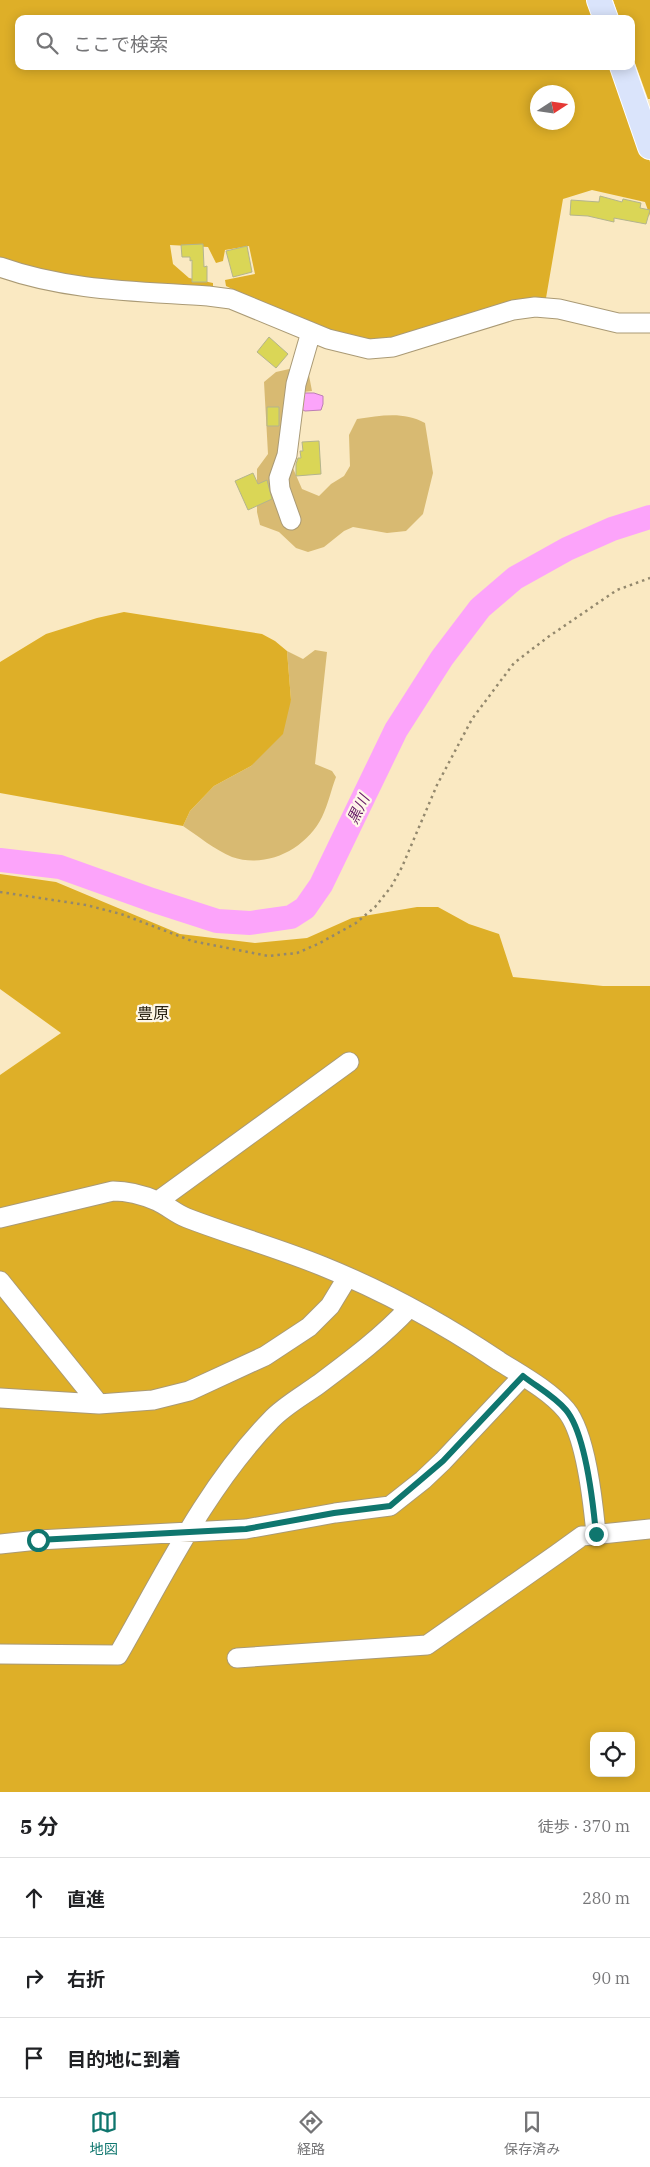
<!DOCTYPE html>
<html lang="ja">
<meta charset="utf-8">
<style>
body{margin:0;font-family:"IBM Plex Serif","Noto Sans JP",serif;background:#f6f6f6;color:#202124}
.controls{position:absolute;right:15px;bottom:15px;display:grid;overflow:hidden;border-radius:10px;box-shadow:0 2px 12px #0003}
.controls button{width:45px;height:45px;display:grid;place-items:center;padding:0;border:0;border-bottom:1px solid #e0e0e0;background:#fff;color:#202124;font:25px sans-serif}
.compass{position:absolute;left:530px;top:85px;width:45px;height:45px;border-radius:50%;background:#fff;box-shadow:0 2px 12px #0003;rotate:78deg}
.stop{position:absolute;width:15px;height:15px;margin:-11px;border:4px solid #0f766e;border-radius:50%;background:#fff}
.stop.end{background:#0f766e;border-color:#fff;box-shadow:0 1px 5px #0008}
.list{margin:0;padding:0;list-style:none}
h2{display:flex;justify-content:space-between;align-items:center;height:65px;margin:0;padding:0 20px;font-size:21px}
h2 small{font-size:16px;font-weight:400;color:#757577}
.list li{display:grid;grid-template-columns:32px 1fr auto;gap:15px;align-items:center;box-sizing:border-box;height:80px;padding:0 20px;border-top:1px solid #e0e0e0}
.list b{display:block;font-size:19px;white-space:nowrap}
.list em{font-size:16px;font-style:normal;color:#757577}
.icon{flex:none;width:28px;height:28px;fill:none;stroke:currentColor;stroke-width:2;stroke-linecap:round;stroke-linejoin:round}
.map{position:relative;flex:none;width:650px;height:1792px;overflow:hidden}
.search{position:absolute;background:#fff;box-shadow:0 2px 12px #0003;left:15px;right:15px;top:15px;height:55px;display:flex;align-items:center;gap:12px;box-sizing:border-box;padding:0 18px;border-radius:10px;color:#757577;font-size:19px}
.sheet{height:305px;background:#fff}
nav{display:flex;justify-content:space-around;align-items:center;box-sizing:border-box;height:70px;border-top:1px solid #e0e0e0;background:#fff;font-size:14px;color:#757577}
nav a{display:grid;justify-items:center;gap:2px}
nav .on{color:#0f766e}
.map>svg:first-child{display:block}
.green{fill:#d8ba72}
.forest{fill:#deaf28;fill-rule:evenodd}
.water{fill:#fca4fa;stroke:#bd7eb5}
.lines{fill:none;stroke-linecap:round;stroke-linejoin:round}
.river{stroke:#fca4fa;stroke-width:24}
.building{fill:#dad656;stroke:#b4b48d}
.minor-casing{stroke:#aa9a75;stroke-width:21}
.major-casing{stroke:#fff;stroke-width:26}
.path{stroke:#93886d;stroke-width:2.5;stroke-dasharray:2.5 4;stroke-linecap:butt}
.minor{stroke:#fff;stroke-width:19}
.major{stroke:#dae4fb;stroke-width:24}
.route{stroke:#0f766e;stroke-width:6}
.labels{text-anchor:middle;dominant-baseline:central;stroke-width:4.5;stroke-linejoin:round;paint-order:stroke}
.water-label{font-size:15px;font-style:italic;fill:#651966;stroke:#fef7e8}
.quarter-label{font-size:16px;fill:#2a2415;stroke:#fef7e8}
</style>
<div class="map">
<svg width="650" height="1792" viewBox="0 0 650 1792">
<rect width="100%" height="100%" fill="#fae9c2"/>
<path class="green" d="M307,365L312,391L303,392L292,466L302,489L319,496L331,484L344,476L350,466L349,435L357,419C380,416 403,411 425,423L433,473L423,514L406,531L387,533L353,527L344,531L324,547L308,552L296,548L279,532L260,525L257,512V469L268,454L264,382L276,372Z
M315,650L327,652L315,764L332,771L336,777C331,790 328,805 322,817C306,849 267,869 232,857C215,850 198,836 183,826L190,811L214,786L251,766L291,700L287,651L303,659Z"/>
<path class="forest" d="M0,0H590L598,19H19V66H616L650,162V216L645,202L592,190L563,199L546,298L505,304L392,342L330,336L226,286L225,280L255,274L249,246L225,250L223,261L216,263L208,247L170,245L173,264L189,278L213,283V289L98,285L0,262ZM538,92H568V122H538Z
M613,0H650V99H648L631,52V19H619Z
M124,612L262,634L275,641L287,651L291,700L283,734L251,766L214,786L190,811L183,826L0,793V662L46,634L97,618Z
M0,874L56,882L180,934L255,943L307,938L352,918L417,907H438L469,924L499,934L513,977L603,986H650V1792H0V1075L61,1033L0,989ZM594,1736H631V1773H594Z"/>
<path class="water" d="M304,393H314L323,396V404L321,410L305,411L301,409Z"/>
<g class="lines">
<path class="river" d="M0,860L60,867L152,900L217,921L250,923L291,917L305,908L321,885L396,730L442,658L480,608L515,578L567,549L612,529L650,517"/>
</g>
<path class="building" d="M600,196L622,202L623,199L641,203L640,208L650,210L646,224L614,218V222L588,216L570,215L571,200L599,202Z
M203,244L204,267L207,266V282H192V260L190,261V257H182L181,245Z
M247,246L252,272L233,277L226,251Z
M269,337L288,354L276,368L257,352Z
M267,407H279V426H267Z
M319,441L321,474L296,476V464L298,458H301L300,451H303L302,442Z
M253,473L258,484L267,480L272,499L248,510L235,481Z"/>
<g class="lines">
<g class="minor-casing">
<path id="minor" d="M0,267C67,291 137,291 208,296L231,299L328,339L369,349L393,347L513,310L535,307L559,309L618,323H650
M291,520L280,489L279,478L287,455L296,384L311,332
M158,1201L349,1062
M0,1218L113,1191C129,1191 143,1195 157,1201C168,1206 176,1214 187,1218C231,1235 278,1248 322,1266C384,1291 444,1324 499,1361C521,1375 549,1390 566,1410C586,1434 593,1502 596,1534
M0,1281L99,1404
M0,1398L99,1404L153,1400L189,1391L265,1356L309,1327L330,1306L347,1278
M0,1544L38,1540L246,1529L335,1513L390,1506L423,1480L443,1461L523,1376
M0,1654L118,1655C164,1575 206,1487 271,1420C284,1406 304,1395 319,1384C351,1360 382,1337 409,1308
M237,1658L427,1645L557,1554L582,1536L650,1529"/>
</g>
<g class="major-casing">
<path id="major" d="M599,0L606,19
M622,66L650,147"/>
</g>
<path class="path" d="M0,892L86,905L121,914L192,941L268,956L297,953L318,944L356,923L375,907L391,887L402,867L437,785L472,719L514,663L548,637L617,590L650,578"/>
<use href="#minor" class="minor"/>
<use href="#major" class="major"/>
</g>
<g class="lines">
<path class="route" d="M38,1540L246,1529L334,1513L390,1506L443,1461L523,1376C537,1387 554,1396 566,1410C586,1434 593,1502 596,1534"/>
</g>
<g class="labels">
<g class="water-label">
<text transform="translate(358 809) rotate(-64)">黒川</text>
</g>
<g class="quarter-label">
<text x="153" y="1013">豊原</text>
</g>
</g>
</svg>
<div class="controls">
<button><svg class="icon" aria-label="locate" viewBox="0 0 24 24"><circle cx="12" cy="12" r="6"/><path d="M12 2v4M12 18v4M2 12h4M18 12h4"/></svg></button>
</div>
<svg class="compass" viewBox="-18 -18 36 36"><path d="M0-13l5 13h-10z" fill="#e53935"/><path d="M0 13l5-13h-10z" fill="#757577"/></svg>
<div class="stop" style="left:38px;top:1540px"></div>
<div class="stop end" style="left:596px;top:1534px"></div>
<div class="search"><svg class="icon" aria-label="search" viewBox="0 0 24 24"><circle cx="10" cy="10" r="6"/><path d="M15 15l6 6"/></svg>ここで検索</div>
</div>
<section class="sheet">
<h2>5 分<small>徒歩 · 370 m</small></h2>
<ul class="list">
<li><svg class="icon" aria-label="ahead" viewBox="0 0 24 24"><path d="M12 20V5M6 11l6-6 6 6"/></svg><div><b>直進</b></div><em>280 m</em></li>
<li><svg class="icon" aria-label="right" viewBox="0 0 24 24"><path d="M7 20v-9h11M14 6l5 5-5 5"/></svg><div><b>右折</b></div><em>90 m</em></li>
<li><svg class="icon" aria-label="arrive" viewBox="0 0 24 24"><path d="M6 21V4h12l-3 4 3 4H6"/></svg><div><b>目的地に到着</b></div></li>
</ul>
</section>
<nav>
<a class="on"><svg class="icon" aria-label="map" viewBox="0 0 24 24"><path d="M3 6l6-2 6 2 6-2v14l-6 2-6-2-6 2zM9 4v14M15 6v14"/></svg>地図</a>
<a><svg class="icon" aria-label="directions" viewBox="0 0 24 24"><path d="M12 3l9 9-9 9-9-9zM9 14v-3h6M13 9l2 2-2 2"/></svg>経路</a>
<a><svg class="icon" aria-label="saved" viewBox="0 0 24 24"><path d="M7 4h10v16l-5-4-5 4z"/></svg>保存済み</a>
</nav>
